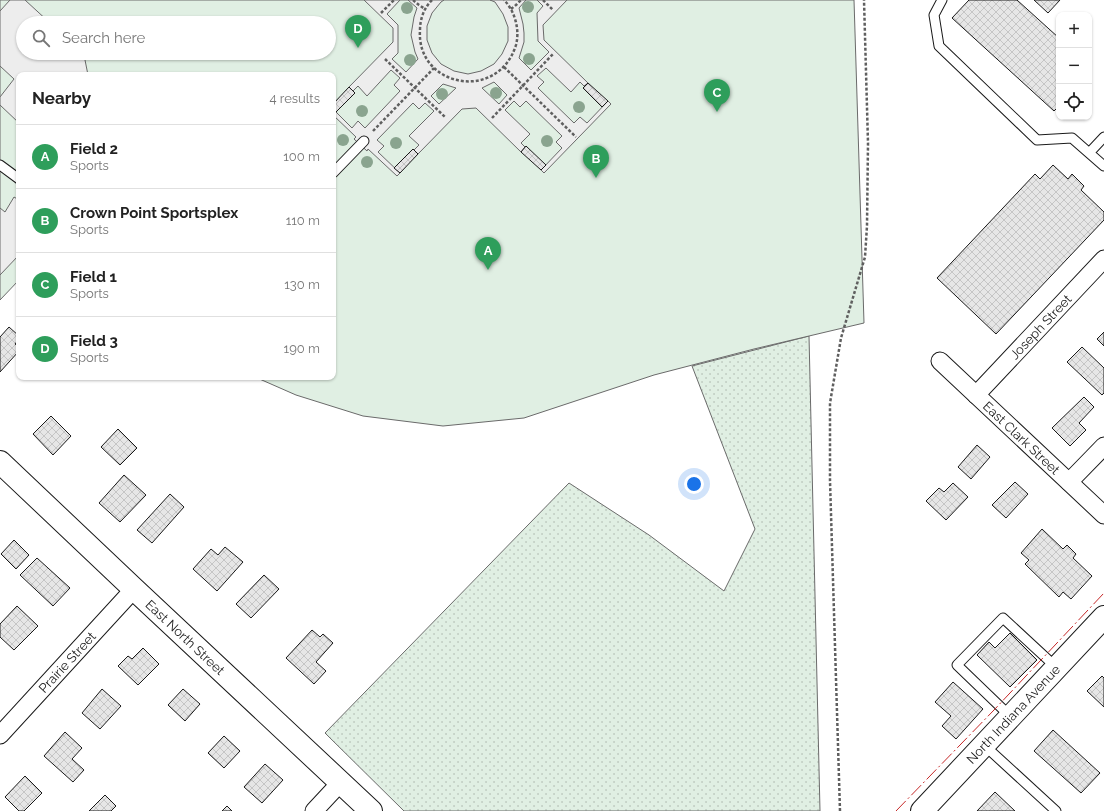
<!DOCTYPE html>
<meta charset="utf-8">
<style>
body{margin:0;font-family:Raleway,sans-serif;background:#f6f6f6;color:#222}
.controls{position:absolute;right:12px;top:12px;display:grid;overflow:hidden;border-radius:8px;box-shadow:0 1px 3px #0004}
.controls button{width:36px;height:36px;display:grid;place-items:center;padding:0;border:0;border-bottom:1px solid #e0e0e0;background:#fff;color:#222;font:20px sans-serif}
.you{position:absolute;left:694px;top:484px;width:14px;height:14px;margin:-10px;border:3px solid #fff;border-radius:50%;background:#1a73e8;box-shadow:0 0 0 6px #1a73e833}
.badge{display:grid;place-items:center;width:26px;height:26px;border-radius:50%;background:#0f766e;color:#fff;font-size:13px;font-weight:700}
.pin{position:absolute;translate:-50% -33px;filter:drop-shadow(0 1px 2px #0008)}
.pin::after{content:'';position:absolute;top:21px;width:14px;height:12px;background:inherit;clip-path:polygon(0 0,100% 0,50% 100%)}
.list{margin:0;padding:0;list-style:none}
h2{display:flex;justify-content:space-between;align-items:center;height:52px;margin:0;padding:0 16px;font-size:17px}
h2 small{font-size:13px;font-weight:400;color:#767676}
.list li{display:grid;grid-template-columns:26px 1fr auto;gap:12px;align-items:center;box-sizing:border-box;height:64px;padding:0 16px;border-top:1px solid #e0e0e0}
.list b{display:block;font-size:15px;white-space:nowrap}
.list p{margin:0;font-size:13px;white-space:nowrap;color:#767676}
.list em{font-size:13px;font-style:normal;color:#767676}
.icon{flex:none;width:22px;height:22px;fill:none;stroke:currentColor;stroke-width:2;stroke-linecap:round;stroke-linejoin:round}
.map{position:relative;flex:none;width:1104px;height:811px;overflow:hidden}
.search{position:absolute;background:#fff;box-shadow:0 1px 3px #0004;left:16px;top:16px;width:320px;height:44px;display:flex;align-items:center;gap:10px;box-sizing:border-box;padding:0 14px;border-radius:22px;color:#767676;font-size:15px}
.panel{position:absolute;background:#fff;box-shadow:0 1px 3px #0004;left:16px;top:72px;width:320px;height:308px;border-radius:8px}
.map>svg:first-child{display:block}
.grass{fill:url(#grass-dots);stroke:#6a6a6a}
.pitch{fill:#e0efe3;stroke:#6a6a6a;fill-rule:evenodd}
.parking{fill:#ededed;stroke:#6a6a6a;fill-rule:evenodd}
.building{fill:url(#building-cross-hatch);stroke:#1a1a1a}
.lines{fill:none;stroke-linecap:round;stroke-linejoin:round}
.lane-casing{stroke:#1a1a1a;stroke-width:11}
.street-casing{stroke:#1a1a1a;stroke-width:19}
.secondary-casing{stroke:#1a1a1a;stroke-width:24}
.path{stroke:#5f5f5f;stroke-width:2.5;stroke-dasharray:3 2;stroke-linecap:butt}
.lane{stroke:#fff;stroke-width:9}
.street{stroke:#fff;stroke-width:17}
.secondary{stroke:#fff;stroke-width:22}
.power{stroke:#c62828;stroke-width:1;stroke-dasharray:14 3 2 3;stroke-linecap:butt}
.tree{fill:#8aa48f}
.labels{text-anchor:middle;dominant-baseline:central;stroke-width:3;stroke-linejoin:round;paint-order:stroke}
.street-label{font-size:13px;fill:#1a1a1a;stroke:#fff}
</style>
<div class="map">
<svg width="1104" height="811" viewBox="0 0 1104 811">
<defs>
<pattern id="grass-dots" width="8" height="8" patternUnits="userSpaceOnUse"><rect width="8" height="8" fill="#e0efe3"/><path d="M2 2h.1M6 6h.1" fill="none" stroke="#c0ccc2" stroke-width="1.8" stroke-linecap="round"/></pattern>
<pattern id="building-cross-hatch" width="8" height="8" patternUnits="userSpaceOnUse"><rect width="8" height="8" fill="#e6e6e6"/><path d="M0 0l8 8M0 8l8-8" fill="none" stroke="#c5c5c5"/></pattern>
</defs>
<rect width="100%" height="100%" fill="#fff"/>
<path class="grass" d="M809,336L820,811H404L325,733L569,483L649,535L724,591L755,529L692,366Z"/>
<path class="pitch" d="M0,0H854L864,323L754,349L654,375L524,418L443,426L363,416L296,395L255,377H333V75H19V280L0,300ZM23,23H329V53H23Z"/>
<path class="parking" d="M10,0H25L50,23H23V53H82L84,55L88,75H19V123L0,105V97L14,79L0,66V11Z
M364,0H400L387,14L398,25V53L392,59L406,72L418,59L415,52L411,35L414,17L417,8L408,0H444L441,2L432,13L427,26V40L432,53L441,64L454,71L468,74L481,71L494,64L502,54L508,41V27L503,14L495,2L490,0H526L519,8L523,24L524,33V42L519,58L531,70L549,52L538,41L537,13L543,6L537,0H567L543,25L544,40L588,83L584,86L580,82L571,92L546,68L537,76L544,82L538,88L574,123L580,117L587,123L608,101L611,104L544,173L541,170L562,148L556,142L562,136L526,101L520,107L514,101L505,110L530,134L521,143L525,147L521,152L476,108L462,109L418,154L414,150L419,145L409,136L434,111L425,103L419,109L413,103L377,140L384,146L378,152L400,173L397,176L368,149L367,151L354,139L356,137L333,115V109L352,128L358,121L365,128L400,91L394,85L400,78L391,70L367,96L358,86L353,91L349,87L393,42V28ZM494,82L507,95L499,104L482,88ZM443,84L456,88L439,104L431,96Z
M14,197L19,200V255L0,275V208L5,212Z"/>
<path class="building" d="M969,0H1017L1059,38V106L1054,111L952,18Z
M1034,0H1060L1048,13Z
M588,83L608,101L602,107L583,88Z
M349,87L355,93L336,112L333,109V104Z
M526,146L546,165L541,170L521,152Z
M413,149L418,154L400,173L394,168Z
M1053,165L1068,179L1072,174L1084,186L1081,190L1104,212V220L996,334L937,278L1035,174L1040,179Z
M9,327L19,336V339L15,344L19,347V351L0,372V337Z
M1104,332V346L1097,339Z
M1082,347L1104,368V393L1102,395L1067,362Z
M1084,397L1094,407L1079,423L1086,430L1070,446L1052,428Z
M51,416L71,436L53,455L33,434Z
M118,429L137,448L120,465L101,447Z
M977,445L990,457L971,479L958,467Z
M124,475L146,495L120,522L99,503Z
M1015,482L1028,494L1006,518L992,505Z
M953,483L968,497L946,520L926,501L939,488L944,492Z
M170,494L184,507L152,543L137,530Z
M1042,529L1063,549L1067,545L1076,554L1073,558L1092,576L1071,599L1063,592L1059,597L1025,564L1029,560L1021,553Z
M14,540L29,555L16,569L1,554Z
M225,547L243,562L217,591L193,569L211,549L218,555Z
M37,558L70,588L53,606L20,575Z
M264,575L279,589L251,618L236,604Z
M17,606L38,626L14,650L0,637V624Z
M312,630L320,637L323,634L333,643L316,662L326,671L314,684L286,658Z
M1010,633L1037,660L1010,687L977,655L989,642L995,648Z
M143,648L159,664L138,685L118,666L128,656L132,659Z
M1102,676L1104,678V707L1087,691Z
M953,682L983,709L956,739L942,726L951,716L935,702Z
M102,689L121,706L100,729L82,713Z
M183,689L200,704L185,721L168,705Z
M1053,730L1100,773L1081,793L1034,751Z
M65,732L82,748L72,759L84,770L73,782L44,756Z
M224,736L240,751L224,768L208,753Z
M265,764L283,780L262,803L244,787Z
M25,776L42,793L24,811H19L5,797Z
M995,792L1015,811H977Z
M105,795L116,806L111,811H89Z
M227,806L232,811H222Z"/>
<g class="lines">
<g class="lane-casing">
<path id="lane" d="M942,0L934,15L939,46L1037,140L1072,138L1104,166
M1089,153L1104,137
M0,165L19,179
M333,173L364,141
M1011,717L957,665L1003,618L1057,668
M984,745L1056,811"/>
</g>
<g class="street-casing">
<g id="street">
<path id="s1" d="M940,361L1104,515"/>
<path id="s2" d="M976,395L1104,259"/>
<path d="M1069,482L1104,446"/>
<path id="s3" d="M0,735L134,589"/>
<path d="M314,811L341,782"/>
</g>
</g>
<g class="secondary-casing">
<g id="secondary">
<path id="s4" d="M0,462L134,589L371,811"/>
<path id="s5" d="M922,811L1104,617"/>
</g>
</g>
<path class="path" d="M413,0L419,5L425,9
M432,0C424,8 420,19 420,30C416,87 498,103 516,45C520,30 515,11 504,0
M543,0L553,10
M511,9L516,5L521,0
M381,13L394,0
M385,59L446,118
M504,67L576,137
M492,118L553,54
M373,131L434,68
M840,811L830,481V403L841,338L865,257L867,226L868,143L864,0"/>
<use href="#lane" class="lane"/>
<use href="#street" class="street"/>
<use href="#secondary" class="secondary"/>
<path class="power" d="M896,811L994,710L1104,593"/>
</g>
<g class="tree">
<circle cx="528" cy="7" r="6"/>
<circle cx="407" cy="8" r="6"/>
<circle cx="529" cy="59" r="6"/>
<circle cx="410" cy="60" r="6"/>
<circle cx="496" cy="93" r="6"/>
<circle cx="442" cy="94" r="6"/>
<circle cx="579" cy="107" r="6"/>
<circle cx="362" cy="111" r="6"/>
<circle cx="343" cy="140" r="6"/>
<circle cx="547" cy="141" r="6"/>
<circle cx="396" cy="143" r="6"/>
<circle cx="367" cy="162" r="6"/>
</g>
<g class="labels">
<g class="street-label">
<text stroke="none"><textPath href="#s2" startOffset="94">Joseph Street</textPath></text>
<text stroke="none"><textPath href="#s1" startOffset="112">East Clark Street</textPath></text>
<text stroke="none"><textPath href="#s4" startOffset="255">East North Street</textPath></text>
<text stroke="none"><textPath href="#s3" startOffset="99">Prairie Street</textPath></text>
<text stroke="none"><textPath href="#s5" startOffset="133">North Indiana Avenue</textPath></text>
</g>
</g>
</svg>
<div class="controls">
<button>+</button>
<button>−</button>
<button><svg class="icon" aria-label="locate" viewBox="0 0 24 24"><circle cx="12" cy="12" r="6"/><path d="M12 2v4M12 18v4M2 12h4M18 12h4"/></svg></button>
</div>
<div class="you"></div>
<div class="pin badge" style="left:488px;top:270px;background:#2e9e5b">A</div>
<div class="pin badge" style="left:596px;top:178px;background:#2e9e5b">B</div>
<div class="pin badge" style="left:717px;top:112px;background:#2e9e5b">C</div>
<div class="pin badge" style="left:358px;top:48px;background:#2e9e5b">D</div>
<div class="search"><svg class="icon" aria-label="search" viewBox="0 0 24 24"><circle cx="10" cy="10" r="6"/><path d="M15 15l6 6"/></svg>Search here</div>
<section class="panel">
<h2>Nearby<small>4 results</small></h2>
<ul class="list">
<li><span class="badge" style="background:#2e9e5b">A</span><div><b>Field 2</b><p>Sports</p></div><em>100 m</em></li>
<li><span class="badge" style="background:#2e9e5b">B</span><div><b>Crown Point Sportsplex</b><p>Sports</p></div><em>110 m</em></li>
<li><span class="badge" style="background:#2e9e5b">C</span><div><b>Field 1</b><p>Sports</p></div><em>130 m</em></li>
<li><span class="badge" style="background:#2e9e5b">D</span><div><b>Field 3</b><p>Sports</p></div><em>190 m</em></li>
</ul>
</section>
</div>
